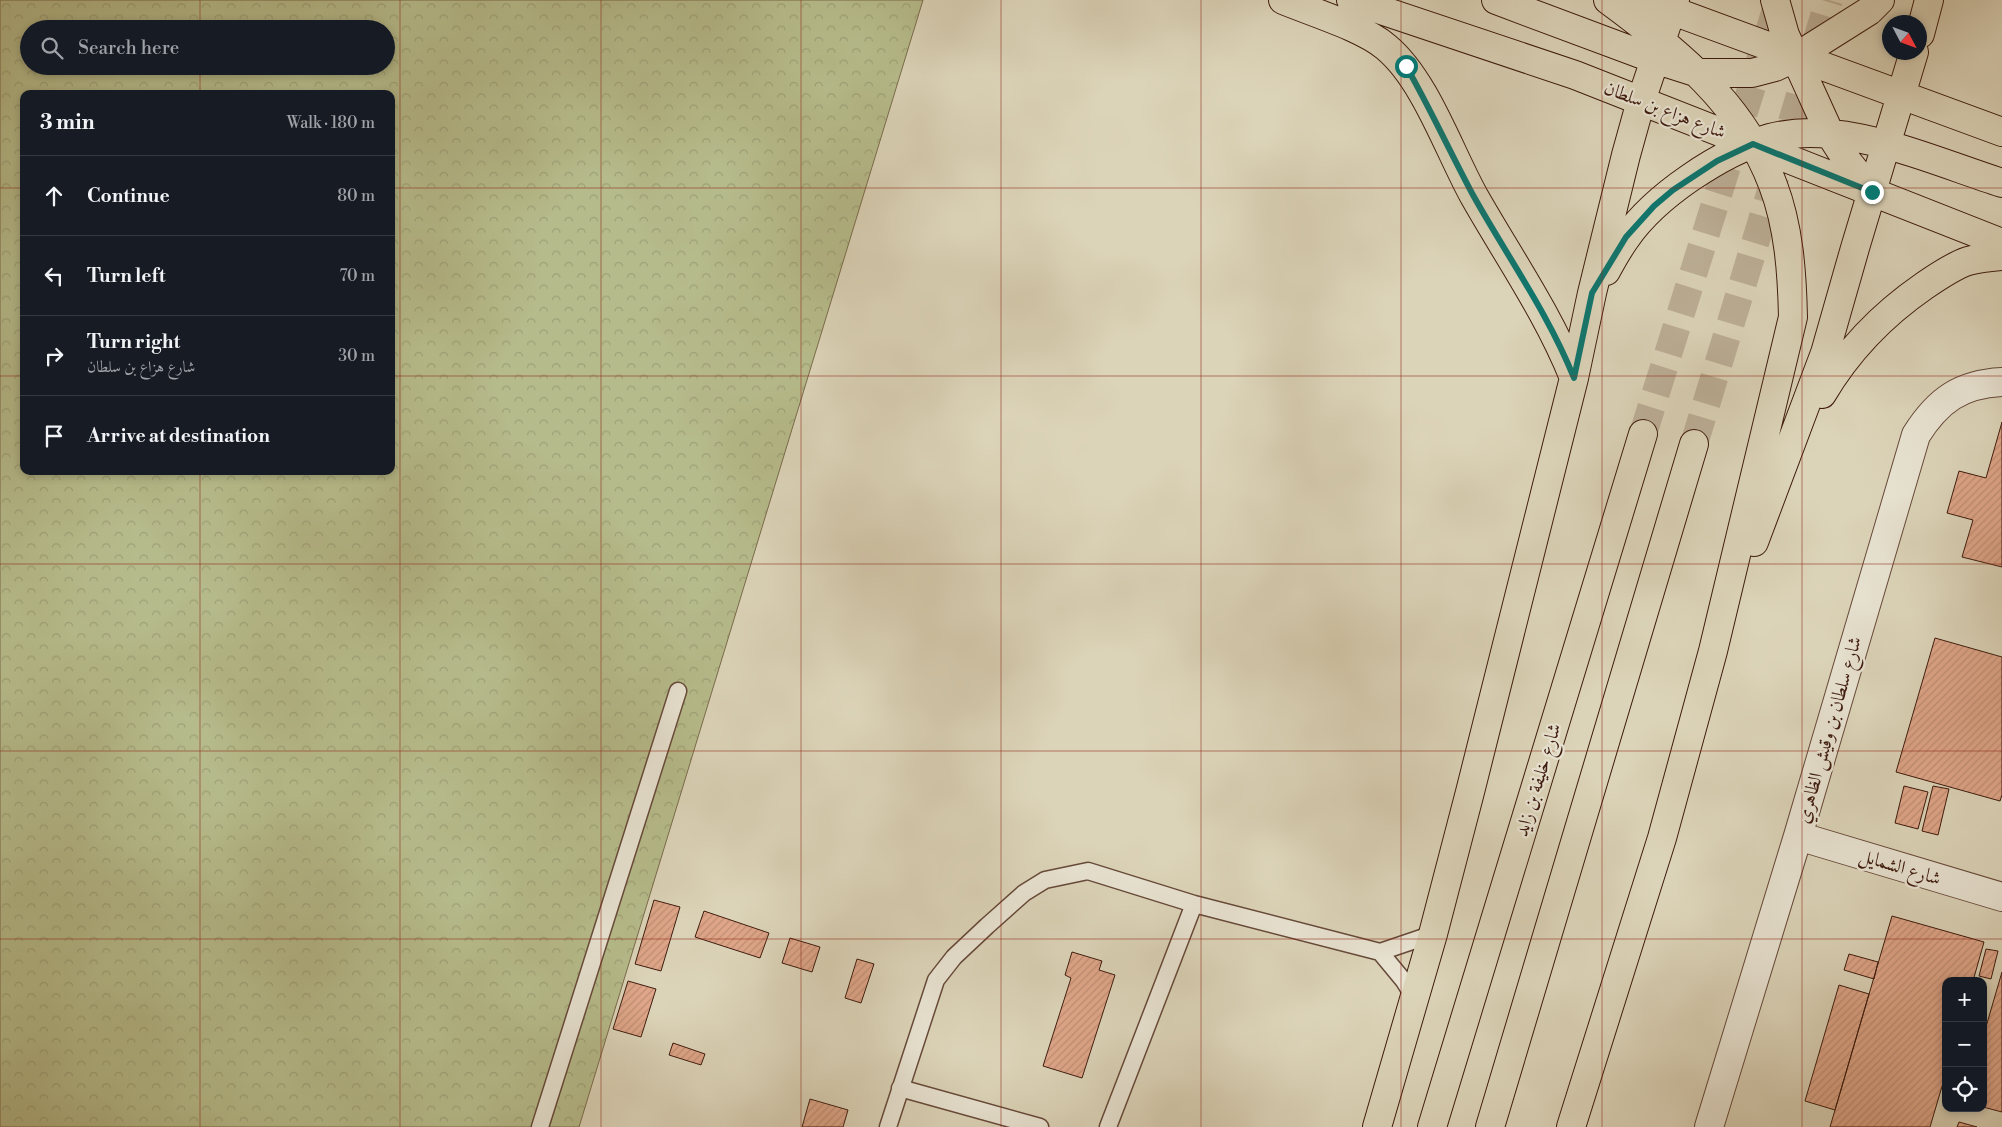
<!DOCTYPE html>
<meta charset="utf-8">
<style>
body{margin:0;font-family:"Libre Bodoni",Amiri,serif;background:#242831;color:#f1f3f6}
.controls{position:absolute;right:15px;bottom:15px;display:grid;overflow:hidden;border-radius:10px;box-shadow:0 2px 8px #0003}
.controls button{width:45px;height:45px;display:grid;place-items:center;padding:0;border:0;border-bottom:1px solid #363941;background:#171b24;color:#f1f3f6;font:25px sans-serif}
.compass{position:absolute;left:1882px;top:15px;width:45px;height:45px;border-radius:50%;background:#171b24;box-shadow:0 2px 8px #0003;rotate:131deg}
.stop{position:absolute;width:15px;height:15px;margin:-11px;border:4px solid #0f766e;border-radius:50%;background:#fff}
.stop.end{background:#0f766e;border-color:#fff;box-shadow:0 1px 5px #0008}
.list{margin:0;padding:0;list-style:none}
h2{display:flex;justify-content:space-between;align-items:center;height:65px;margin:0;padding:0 20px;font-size:21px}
h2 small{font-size:16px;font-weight:400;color:#9ea1a6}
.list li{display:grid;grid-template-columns:32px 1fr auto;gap:15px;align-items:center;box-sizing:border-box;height:80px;padding:0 20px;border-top:1px solid #363941}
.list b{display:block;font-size:19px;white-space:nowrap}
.list p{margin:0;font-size:16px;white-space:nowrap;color:#9ea1a6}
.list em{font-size:16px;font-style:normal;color:#9ea1a6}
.icon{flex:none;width:28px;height:28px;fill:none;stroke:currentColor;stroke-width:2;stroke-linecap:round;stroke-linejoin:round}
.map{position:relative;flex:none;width:2002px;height:1127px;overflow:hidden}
.search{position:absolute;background:#171b24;box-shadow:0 2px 8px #0003;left:20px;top:20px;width:375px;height:55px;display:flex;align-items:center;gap:12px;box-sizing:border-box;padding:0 18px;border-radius:28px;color:#9ea1a6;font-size:19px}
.panel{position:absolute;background:#171b24;box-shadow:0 2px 8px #0003;left:20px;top:90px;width:375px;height:385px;border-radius:10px}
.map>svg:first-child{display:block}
.forest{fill:url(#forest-crowns);stroke:#7a6b4c;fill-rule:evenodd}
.building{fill:url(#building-hatch);stroke:#3e1b0e}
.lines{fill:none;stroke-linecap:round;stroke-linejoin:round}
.highway-tunnel{stroke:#bcaf97;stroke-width:28;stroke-dasharray:28 14;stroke-linecap:butt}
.lane-casing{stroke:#664939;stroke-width:19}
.street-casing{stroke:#664939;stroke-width:30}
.primary-casing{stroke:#3e1b0e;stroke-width:30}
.highway-casing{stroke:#3e1b0e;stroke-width:30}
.lane{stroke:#e8e3d2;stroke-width:16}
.street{stroke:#e8e3d2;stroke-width:28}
.primary{stroke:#dcd4b9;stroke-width:28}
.highway{stroke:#dcd4b9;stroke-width:28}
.route{stroke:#0f766e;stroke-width:6}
.grid{fill:none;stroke:#8f2418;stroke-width:1;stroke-opacity:0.55}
.labels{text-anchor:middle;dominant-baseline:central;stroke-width:4.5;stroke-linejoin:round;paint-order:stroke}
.street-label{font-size:19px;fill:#3e1b0e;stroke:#e8e3d2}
</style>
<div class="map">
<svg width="2002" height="1127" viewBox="0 0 2002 1127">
<defs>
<pattern id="forest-crowns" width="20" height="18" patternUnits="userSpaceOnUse" patternTransform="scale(1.25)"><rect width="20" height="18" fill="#b6bb8b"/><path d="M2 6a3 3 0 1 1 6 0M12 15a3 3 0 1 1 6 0" fill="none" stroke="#9ea077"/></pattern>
<pattern id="building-hatch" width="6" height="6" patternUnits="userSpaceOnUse" patternTransform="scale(1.25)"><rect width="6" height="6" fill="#dfa689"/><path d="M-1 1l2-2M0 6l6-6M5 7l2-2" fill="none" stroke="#c08e75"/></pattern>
</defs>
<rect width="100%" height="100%" fill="#dcd4b9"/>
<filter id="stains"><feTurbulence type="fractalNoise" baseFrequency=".004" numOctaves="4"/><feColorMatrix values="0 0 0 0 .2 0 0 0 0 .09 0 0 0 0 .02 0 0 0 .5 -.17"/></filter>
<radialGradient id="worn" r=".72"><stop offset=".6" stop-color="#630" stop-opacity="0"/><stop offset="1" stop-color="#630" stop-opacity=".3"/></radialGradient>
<path class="forest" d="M0,0H923L579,1127H0ZM29,29H386V66H29ZM24,94H391V471H24Z"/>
<path class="building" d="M2002,422V567L1962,557L1973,520L1947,513L1959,471L1986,478Z
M1935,638L2002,657V795L2000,801L1896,772Z
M1904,786L1928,792L1918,829L1895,823Z
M1933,786L1949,789L1938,835L1922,831Z
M654,900L680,907L661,971L635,964Z
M704,911L769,933L760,958L695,937Z
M1892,916L1984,942L1973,981H1946V1073L1930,1127H1830Z
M790,938L820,947L812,972L782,963Z
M1986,949L1998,951L1991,979L1979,976Z
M1072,952L1102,961L1099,970L1115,975L1082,1078L1043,1066L1071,978L1065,975Z
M1849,954L1878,962L1874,979L1844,970Z
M857,959L874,964L861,1003L845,998Z
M2002,972V1112L1983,1107V1037Z
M628,981L656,989L641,1037L613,1029Z
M1839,985L1869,994L1835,1110L1805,1101Z
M673,1043L705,1054L701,1065L669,1055Z
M810,1099L848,1110L843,1127H802Z
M1959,1122L1977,1127H1957Z"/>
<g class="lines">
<path class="highway-tunnel" d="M1643,434L1779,0
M1694,444L1829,0"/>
<g class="lane-casing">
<path id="lane" d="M1380,952L1404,981L1414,997
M900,1088L1040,1127
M540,1127L678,691
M888,1127L936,980L954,957L987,926L1024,893L1045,880L1088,871L1194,904L1380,952L1433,934
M1108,1127L1194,904"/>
</g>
<g class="street-casing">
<path id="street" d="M1798,836L2002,897
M1709,1127L1798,836L1916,435C1938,400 1961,384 2002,382"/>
</g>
<g class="primary-casing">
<path id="primary" d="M1283,0C1312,12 1364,28 1386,47C1425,79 1449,151 1474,196C1508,256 1548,313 1574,378
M1351,0L1575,75L2002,243
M1496,0L1654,59L1698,73H1752L1775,67L1796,57L1869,11L1880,0
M1643,0L2002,132
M1775,0L1785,35L1830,134L1848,162L1871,191
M1920,34L1929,0
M1606,271C1612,260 1618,249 1626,238C1655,196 1721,152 1770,138C1789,133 1812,132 1831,134C1886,139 1949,166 2002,183
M1822,394C1848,350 1882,315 1924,286C1937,277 1953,266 1968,261C1979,258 1990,257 2002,256
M1754,542L1825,353L1855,248L1914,52
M1377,1127L1433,934L1470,792L1574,378L1592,293L1626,155L1641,101L1675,0
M1571,1127L1662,838L1713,651L1793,317C1792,273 1789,227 1773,185C1743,104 1676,50 1608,0"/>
</g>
<g class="highway-casing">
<path id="highway" d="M1432,1127L1643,434
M1490,1127L1694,444"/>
</g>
<use href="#lane" class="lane"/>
<use href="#street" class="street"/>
<use href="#primary" class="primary"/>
<use href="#highway" class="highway"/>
</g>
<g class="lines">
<path class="route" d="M1406,66C1430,108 1450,152 1473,195C1507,256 1548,313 1574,378L1592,293L1626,237L1654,206L1673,190L1717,161L1753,144L1872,192"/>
</g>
<path class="grid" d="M200,0V29M400,0V1127M601,0V1127M801,0V1127M1001,0V1127M1201,0V1127M1401,0V1127M1602,0V1127M1802,0V1127M200,66V94M0,188H24M391,188H2002M0,376H24M391,376H2002M200,471V1127M0,564H2002M0,751H2002M0,939H2002"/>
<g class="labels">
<g class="street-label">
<text transform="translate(1665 110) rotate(21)">شارع هزاع بن سلطان</text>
<text transform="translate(1829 730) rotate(-74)">شارع سلطان بن وقيش الظاهري</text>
<text transform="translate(1538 780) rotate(-73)">شارع خليفة بن زايد</text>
<text transform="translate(1900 867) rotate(17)">شارع الشمايل</text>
</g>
</g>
<rect width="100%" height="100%" filter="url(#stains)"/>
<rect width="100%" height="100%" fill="url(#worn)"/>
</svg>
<div class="controls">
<button>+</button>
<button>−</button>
<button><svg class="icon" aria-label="locate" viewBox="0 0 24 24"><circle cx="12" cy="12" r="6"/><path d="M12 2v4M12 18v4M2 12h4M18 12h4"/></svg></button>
</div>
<svg class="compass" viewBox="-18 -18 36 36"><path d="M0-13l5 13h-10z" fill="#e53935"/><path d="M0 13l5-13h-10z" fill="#9ea1a6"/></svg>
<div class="stop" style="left:1406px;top:66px"></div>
<div class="stop end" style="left:1872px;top:192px"></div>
<div class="search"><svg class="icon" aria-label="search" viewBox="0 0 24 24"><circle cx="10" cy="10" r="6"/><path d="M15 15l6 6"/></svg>Search here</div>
<section class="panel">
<h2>3 min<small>Walk · 180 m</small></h2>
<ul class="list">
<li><svg class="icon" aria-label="ahead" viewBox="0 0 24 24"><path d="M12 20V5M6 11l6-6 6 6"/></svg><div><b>Continue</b></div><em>80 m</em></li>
<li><svg class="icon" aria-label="left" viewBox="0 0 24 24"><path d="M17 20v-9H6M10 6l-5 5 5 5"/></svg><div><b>Turn left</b></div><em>70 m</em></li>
<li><svg class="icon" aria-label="right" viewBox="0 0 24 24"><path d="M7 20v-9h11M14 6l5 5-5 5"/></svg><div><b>Turn right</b><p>شارع هزاع بن سلطان</p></div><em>30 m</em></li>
<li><svg class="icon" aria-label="arrive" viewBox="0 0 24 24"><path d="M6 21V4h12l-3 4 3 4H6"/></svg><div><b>Arrive at destination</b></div></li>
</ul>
</section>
</div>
